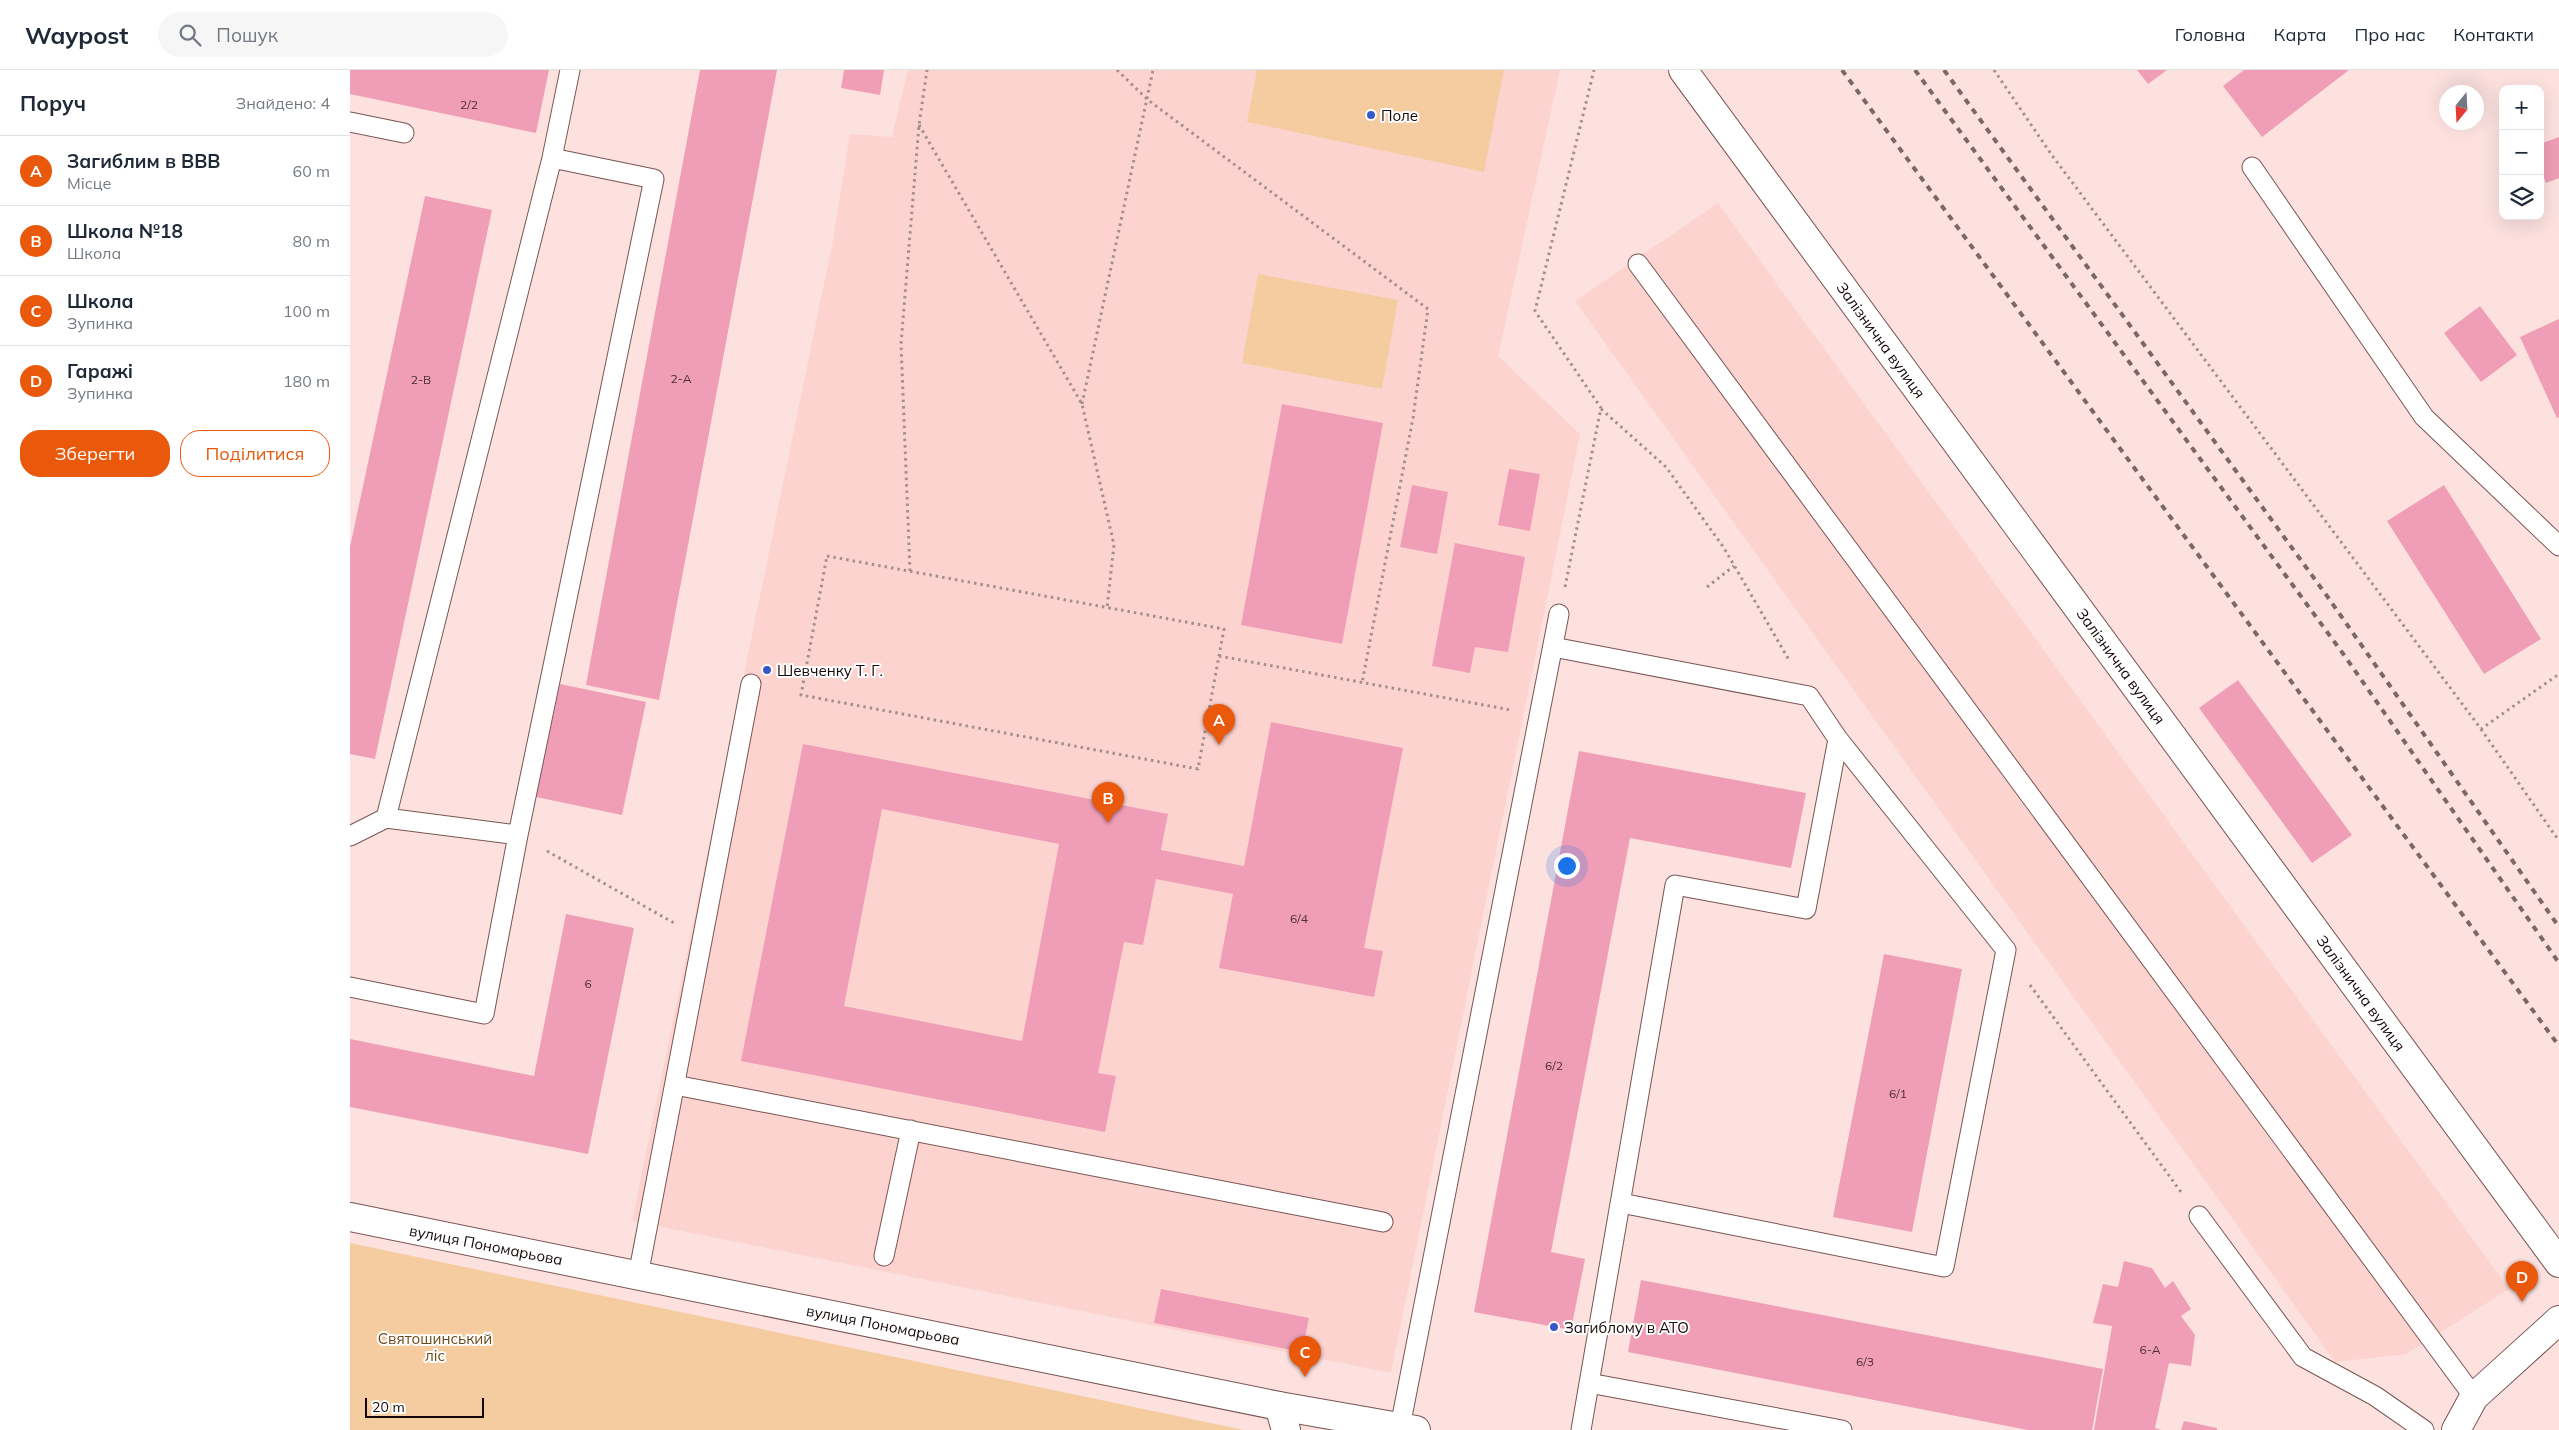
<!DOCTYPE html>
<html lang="uk">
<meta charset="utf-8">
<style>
body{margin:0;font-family:Mulish,sans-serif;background:#f6f6f7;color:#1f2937}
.controls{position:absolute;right:15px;top:15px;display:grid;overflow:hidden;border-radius:10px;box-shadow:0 5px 20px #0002}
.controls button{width:45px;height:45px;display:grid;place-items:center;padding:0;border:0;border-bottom:1px solid #e0e1e3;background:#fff;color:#1f2937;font:25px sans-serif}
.compass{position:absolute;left:2089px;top:15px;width:45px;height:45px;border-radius:50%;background:#fff;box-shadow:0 5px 20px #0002;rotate:198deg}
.scale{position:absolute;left:15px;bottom:12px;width:119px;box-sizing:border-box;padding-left:5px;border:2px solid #150807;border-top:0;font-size:14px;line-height:18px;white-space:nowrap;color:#150807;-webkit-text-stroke:4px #fff;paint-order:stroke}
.you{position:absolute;left:1216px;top:795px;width:18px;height:18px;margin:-12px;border:4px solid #fff;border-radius:50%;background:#1a73e8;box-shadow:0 0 0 8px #1a73e833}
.badge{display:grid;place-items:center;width:32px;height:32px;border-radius:50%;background:#ea580c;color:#fff;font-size:16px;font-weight:700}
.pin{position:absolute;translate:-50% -41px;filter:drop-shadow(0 1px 2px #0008)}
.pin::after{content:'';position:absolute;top:26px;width:18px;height:15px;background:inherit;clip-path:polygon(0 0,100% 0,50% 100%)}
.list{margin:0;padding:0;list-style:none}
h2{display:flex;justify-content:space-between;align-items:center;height:65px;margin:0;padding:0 20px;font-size:21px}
h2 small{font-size:16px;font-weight:400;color:#747a83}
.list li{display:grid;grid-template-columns:32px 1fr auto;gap:15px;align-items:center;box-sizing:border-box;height:70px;padding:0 20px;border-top:1px solid #e0e1e3}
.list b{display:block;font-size:19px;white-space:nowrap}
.list p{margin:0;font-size:16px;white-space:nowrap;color:#747a83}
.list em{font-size:16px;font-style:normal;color:#747a83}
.actions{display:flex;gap:10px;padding:15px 20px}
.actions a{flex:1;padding:11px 0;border:1px solid #ea580c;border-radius:20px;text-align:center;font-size:18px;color:#ea580c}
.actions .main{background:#ea580c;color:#fff}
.icon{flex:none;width:28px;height:28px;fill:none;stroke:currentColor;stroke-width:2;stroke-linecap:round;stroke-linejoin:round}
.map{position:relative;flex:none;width:2209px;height:1360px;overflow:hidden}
header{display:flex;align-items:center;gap:30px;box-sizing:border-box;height:70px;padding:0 25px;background:#fff;border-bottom:1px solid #e0e1e3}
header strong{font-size:24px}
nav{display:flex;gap:28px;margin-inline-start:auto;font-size:18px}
.search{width:350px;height:45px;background:#f6f6f7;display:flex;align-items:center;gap:12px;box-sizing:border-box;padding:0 18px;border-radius:28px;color:#747a83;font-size:19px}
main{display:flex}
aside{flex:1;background:#fff}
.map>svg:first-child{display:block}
.built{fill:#fdd3d0}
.green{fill:#f5cca0}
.building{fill:#f09eb7;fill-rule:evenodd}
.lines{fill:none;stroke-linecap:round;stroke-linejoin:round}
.service-casing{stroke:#795553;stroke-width:21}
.minor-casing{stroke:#795553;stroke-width:30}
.tertiary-casing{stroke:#795553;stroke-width:30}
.path{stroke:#a48f8d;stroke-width:3;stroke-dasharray:2.5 4;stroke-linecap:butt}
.service{stroke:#fff;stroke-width:19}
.minor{stroke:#fff;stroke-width:28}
.tertiary{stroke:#fff;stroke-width:28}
.rail{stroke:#7a6766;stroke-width:4;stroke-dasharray:6 6;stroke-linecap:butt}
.poi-dot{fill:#3659ca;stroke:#fff;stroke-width:2}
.labels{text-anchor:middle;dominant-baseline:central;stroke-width:4;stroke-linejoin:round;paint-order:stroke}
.number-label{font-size:12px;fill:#4c2e33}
.poi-label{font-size:15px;fill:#150807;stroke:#fff;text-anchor:start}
.street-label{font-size:15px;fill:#150807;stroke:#fff}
.park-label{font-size:15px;fill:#6c4717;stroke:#fff}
</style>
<header>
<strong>Waypost</strong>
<div class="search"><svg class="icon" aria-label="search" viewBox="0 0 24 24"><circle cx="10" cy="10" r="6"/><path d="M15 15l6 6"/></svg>Пошук</div>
<nav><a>Головна</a><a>Карта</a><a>Про нас</a><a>Контакти</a></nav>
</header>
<main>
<aside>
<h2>Поруч<small>Знайдено: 4</small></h2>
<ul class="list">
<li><span class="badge">A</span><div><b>Загиблим в ВВВ</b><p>Місце</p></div><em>60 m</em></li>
<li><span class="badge">B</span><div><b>Школа №18</b><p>Школа</p></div><em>80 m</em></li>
<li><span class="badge">C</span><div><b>Школа</b><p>Зупинка</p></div><em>100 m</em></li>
<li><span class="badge">D</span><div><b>Гаражі</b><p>Зупинка</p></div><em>180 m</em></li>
</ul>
<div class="actions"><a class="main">Зберегти</a><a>Поділитися</a></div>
</aside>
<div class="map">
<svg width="2209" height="1360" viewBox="0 0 2209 1360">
<rect width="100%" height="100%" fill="#fce1df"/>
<path class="built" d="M558,0H1210L1148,286L1230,364L1041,1303L282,1151L483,170L500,64L542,67Z
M1368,133L2159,1219L2056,1284L1985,1292L1225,231Z"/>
<path class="green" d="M907,0H1154L1134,102L897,52Z
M908,204L1048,230L1032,319L892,293Z
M0,1173L894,1360H0Z"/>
<path class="building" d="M0,0H199L186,63L0,24Z
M350,0H427L309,630L236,615Z
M494,0H534L530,25L491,18Z
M1787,0H1817L1798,14Z
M1894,0H1999L1912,67L1873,16Z
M2209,67V108L2196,113L2190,98V74Z
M75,126L142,140L25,689L0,684V477Z
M2130,236L2167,285L2131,312L2094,263Z
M2209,249V347L2207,348L2170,267Z
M932,334L1033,353L992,574L891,555Z
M1159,399L1190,404L1180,461L1148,455Z
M1062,415L1098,422L1087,484L1050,477Z
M2094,415L2191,569L2134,604L2037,451Z
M1105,473L1175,487L1158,582L1125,577L1120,603L1082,596Z
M1888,610L2002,765L1962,793L1849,638Z
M210,614L296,632L272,745L186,727Z
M921,652L1053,678L1014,878L1033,881L1024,927L869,898L883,824L806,809L793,875L774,872L748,1003L766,1006L755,1062L391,991L453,674L818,744L811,780L894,796ZM532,739L709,774L672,971L494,936Z
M1229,681L1456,723L1441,798L1280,768L1201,1182L1235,1189L1221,1260L1124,1242Z
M216,844L284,858L238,1084L0,1037V969L184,1006Z
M1534,884L1612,899L1562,1162L1483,1147Z
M1774,1191L1802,1198L1815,1218L1823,1211L1841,1239L1831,1246L1845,1265L1841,1296L1819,1293L1805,1358L1811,1360H1744L1762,1256L1743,1253L1753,1214L1768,1217Z
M1291,1210L1753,1299L1742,1360H1678L1278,1282Z
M811,1219L959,1248L952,1282L804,1253Z
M1834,1351L1867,1358V1360H1831Z"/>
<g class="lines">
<g class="service-casing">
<path id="service" d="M0,52L54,63
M1902,97L2074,347L2209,476
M1288,194L2124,1327
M1203,577L1459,626L1488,669L1456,839L1325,815L1231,1360
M36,748L202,88L220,0
M0,766L36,748L168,765L304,109L202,88
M0,917L134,944L168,765
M325,1015L1033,1152
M1271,1133L1594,1197L1656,880L1488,669
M1849,1146L1953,1287L2025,1326L2074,1360
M534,1186L561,1060
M288,1206L401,614
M1239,1313L1492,1360
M1050,1357L1209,544"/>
</g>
<g class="minor-casing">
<path id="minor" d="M929,1336L936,1360
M2106,1360L2124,1327L2209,1250"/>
</g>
<g class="tertiary-casing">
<path id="tertiary" d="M1333,0L2209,1193
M0,1147L929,1336L1066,1360"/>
</g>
<path class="path" d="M767,0L798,30L1078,239L1063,348L1012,613
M1644,0L1701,84L2131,659L2209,604
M569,55L732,334L764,475L757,538
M732,334L803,0
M1251,339L1316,397L1374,478L1439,590
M477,486L874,559L848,699L451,625Z
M560,501L551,274L569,55L577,0
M1215,517L1251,338L1185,241L1244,0
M1357,517L1384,496
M869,586L1161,640
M2131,659L2209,771
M197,781L324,853
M1680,915L1831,1122"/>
<use href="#service" class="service"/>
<use href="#minor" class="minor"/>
<use href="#tertiary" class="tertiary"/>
<path class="rail" d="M1492,0L2209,976
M1565,0L1994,585L2209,893
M1594,0L1977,526L2209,857"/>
</g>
<g class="poi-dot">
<circle cx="1021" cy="45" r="5"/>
<circle cx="417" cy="600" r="5"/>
<circle cx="1204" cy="1257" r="5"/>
</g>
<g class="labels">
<g class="number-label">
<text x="119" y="34">2/2</text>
<text x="331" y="308">2-А</text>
<text x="71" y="309">2-В</text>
<text x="949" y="848">6/4</text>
<text x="238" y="913">6</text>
<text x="1204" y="995">6/2</text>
<text x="1548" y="1023">6/1</text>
<text x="1800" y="1279">6-А</text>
<text x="1515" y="1291">6/3</text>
</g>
<g class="poi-label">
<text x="1031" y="45">Поле</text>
<text x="427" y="600">Шевченку Т. Г.</text>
<text x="1214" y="1257">Загиблому в АТО</text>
</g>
<g class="street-label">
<text transform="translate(1531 270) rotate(54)">Залізнична вулиця</text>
<text transform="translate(1771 596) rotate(54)">Залізнична вулиця</text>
<text transform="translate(2011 923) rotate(54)">Залізнична вулиця</text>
<text transform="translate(136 1175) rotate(11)">вулиця Пономарьова</text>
<text transform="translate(533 1255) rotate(11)">вулиця Пономарьова</text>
</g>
<g class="park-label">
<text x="85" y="1268">Святошинський<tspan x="85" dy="17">ліс</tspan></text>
</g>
</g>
</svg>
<div class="controls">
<button>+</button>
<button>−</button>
<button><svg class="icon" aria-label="layers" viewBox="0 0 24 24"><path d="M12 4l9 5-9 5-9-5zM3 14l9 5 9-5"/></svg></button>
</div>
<svg class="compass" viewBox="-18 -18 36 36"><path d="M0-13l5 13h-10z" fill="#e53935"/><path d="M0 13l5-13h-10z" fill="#747a83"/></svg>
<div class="scale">20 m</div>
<div class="you"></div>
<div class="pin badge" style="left:869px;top:675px">A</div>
<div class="pin badge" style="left:758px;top:753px">B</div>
<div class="pin badge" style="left:955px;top:1307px">C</div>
<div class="pin badge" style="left:2172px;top:1232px">D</div>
</div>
</main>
